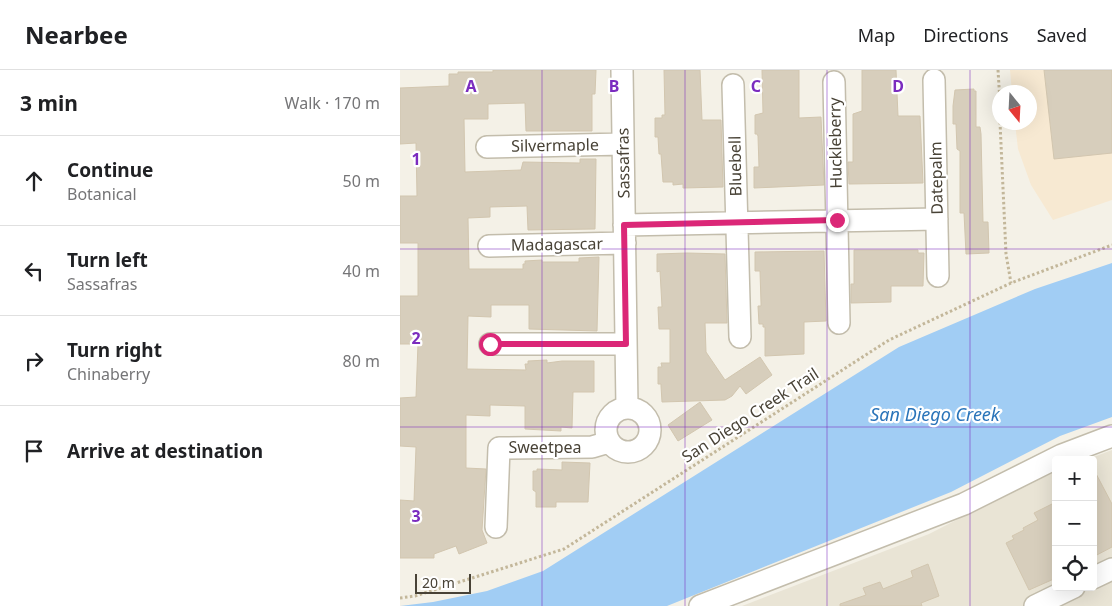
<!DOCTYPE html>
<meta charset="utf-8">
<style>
body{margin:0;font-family:"Noto Sans",sans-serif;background:#f2f2f2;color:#202124}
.controls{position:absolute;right:15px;bottom:15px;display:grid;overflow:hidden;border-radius:5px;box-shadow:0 5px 20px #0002}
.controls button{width:45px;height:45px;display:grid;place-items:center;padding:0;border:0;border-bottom:1px solid #e0e0e0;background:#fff;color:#202124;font:25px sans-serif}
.compass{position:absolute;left:592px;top:15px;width:45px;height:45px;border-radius:50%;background:#fff;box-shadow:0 5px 20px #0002;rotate:162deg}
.scale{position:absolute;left:15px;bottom:12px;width:56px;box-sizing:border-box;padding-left:5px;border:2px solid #484236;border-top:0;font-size:14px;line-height:18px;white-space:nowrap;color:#484236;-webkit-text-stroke:4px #fff;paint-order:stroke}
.stop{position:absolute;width:15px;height:15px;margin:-11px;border:4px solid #db2777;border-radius:50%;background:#fff}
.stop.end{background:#db2777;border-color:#fff;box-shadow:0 1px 5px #0008}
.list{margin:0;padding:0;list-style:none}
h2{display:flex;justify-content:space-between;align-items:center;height:65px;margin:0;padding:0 20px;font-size:21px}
h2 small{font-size:16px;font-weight:400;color:#757577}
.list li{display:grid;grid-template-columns:32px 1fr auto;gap:15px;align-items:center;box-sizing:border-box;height:90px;padding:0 20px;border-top:1px solid #e0e0e0}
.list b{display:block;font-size:19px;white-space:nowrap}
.list p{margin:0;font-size:16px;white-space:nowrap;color:#757577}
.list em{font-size:16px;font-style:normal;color:#757577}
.icon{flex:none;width:28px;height:28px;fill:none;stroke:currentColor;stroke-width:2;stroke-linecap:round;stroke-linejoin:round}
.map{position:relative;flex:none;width:712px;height:536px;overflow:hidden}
header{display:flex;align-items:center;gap:30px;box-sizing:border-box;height:70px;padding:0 25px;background:#fff;border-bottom:1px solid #e0e0e0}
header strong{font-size:24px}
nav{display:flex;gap:28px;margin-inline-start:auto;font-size:18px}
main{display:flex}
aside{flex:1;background:#fff}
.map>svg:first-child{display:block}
.residential{fill:#e9e4d5}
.commercial{fill:#f7e9d2}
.water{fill:#a1cdf4}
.building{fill:#d7cebc;stroke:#d2c6af}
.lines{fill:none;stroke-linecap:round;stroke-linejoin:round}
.minor-casing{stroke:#c3bdac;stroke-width:24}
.path{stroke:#c3b79a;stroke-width:3;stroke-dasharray:2.5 2.5;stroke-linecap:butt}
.minor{stroke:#fff;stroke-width:21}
.route{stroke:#db2777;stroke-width:6}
.grid{fill:none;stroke:#7b2cbf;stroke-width:1;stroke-opacity:0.55}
.labels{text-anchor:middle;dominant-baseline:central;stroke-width:4.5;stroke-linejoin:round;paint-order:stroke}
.street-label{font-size:16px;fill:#484236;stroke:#fff}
.water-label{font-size:18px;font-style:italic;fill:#2a74b9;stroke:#fff}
.grid-label{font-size:16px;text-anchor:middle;font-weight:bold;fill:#7b2cbf;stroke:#fff;stroke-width:4.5;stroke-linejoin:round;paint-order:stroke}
</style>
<header>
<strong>Nearbee</strong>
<nav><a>Map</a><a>Directions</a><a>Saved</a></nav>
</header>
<main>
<aside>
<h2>3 min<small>Walk · 170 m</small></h2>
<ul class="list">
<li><svg class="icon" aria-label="ahead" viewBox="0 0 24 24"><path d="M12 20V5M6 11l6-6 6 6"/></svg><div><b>Continue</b><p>Botanical</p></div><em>50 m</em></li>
<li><svg class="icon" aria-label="left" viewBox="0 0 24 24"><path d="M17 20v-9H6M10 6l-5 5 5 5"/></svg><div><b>Turn left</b><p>Sassafras</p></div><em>40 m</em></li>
<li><svg class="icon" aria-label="right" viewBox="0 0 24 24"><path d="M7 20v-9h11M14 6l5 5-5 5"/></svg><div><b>Turn right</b><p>Chinaberry</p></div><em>80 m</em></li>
<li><svg class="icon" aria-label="arrive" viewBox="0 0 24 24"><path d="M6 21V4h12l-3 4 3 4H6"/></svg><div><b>Arrive at destination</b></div></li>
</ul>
</aside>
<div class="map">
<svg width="712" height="536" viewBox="0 0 712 536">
<rect width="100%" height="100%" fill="#f4f1e7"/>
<path class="residential" d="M712,380V536H342L529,464L631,412L656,402V517H693V390H686Z"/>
<path class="commercial" d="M610,0H712V130L653,150L631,115L618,79L615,53L630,52V22H612Z"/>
<path class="water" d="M712,193V347L660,366L551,422L267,536H0L33,532L87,521L143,501L499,277L635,219Z"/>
<path class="building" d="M93,0H196L195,24H192V61H126L125,33L88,34V49H64L65,102L121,100L123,92L180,93V89H196L195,159L128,160L127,136L90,137V147L68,148L69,199H123V194H125V191L142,190V192H179V188L199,187L197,261L129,259V235H91V247L68,246L67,299L126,300L125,294H128V291L147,290V293L162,291H194V322H173L172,358L161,357V361L125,359V336L90,335V346L66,345V398L86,399L82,460L87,473L59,484L56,476L34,484V488H0V430L14,431L16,377L0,376V328L16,327L18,274H0V226H18V173H0V126H17L16,73L0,74V18L49,16V4H58V2H93Z
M264,0H300L302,50H321L323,117L283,118V114L273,115V112H263L261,84H259L258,67H255V48H262V45H265Z
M362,0H399V48L421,47L424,115L354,118V97H359L358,66L357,64H355V45L363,43Z
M462,0H496L498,46H520L523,113L449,114L448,92H453V44L462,41Z
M644,0H712V83L654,89Z
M574,19V21H576V57H580L581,64L583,152H588L589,183L566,184L564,143H560V81L557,79L556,54H553V36L555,20Z
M454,180H518V183H524L523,216H491V232L451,233V214H454Z
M424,181L426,251L404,252V284L365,286V257H363V254H359L358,236H361V233L360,201H355V182Z
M287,183L325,184L327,253H305L306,282L325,310L360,287L372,305L346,324L340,316L332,326L325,330L262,332L261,316V314H258V297H262L261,293H270V259H259L258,237H262L260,201L257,202V184Z
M300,332L312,350L278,371L268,355Z
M162,392L190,393L188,432H156V437H136V422L133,420V401H137V399L162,400Z
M693,398L712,434V477L693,487Z
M656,432V508L629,520L606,473L614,469L612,466L624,460L623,458L638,450L634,443Z
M528,494L539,526L521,533L522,536H440V534L466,525L463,518L480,512L483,519L513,507L511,501Z"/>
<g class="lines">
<g class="minor-casing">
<path id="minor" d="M222,0L227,337
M534,10L538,206
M434,12L439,253
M333,15L340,267
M87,77L223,74
M224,155L537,149
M89,176L225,173
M90,274H226
M206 360a22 22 0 1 1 44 0a22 22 0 1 1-44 0Z
M96,457L99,378L192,377L209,372
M693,508L712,499
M300,536L564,434L662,385L712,366
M635,536L674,517"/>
</g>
<path class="path" d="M598,0L600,32
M600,52L606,184L611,213
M0,528L15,526L164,479L489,270L611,213L712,175"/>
<use href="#minor" class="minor"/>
</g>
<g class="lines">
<path class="route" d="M90,274H226L224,155L437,150"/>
</g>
<path class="grid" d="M142,0V536M285,0V536M427,0V536M570,0V536M0,179H712M0,357H712"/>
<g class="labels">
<g class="street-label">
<text transform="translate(435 73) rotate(-91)">Huckleberry</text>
<text transform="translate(155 75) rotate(-1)">Silvermaple</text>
<text transform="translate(223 93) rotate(-91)">Sassafras</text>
<text transform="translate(335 96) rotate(-91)">Bluebell</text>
<text transform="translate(536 108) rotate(-91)">Datepalm</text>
<text transform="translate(157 174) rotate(-1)">Madagascar</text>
<text transform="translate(350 345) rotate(-33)">San Diego Creek Trail</text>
<text x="145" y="377">Sweetpea</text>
</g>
<g class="water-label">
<text x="535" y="344">San Diego Creek</text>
</g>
</g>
<g class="grid-label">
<text x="71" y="22">A</text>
<text x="214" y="22">B</text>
<text x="356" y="22">C</text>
<text x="498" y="22">D</text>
<text x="16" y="95">1</text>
<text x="16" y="274">2</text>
<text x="16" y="452">3</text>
</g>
</svg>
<div class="controls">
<button>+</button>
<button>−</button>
<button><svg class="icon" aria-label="locate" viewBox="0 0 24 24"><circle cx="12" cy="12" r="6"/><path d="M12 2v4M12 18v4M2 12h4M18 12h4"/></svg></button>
</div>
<svg class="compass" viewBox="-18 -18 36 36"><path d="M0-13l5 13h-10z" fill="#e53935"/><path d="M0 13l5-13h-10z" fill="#757577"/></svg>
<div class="scale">20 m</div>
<div class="stop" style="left:90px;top:274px"></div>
<div class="stop end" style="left:437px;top:150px"></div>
</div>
</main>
